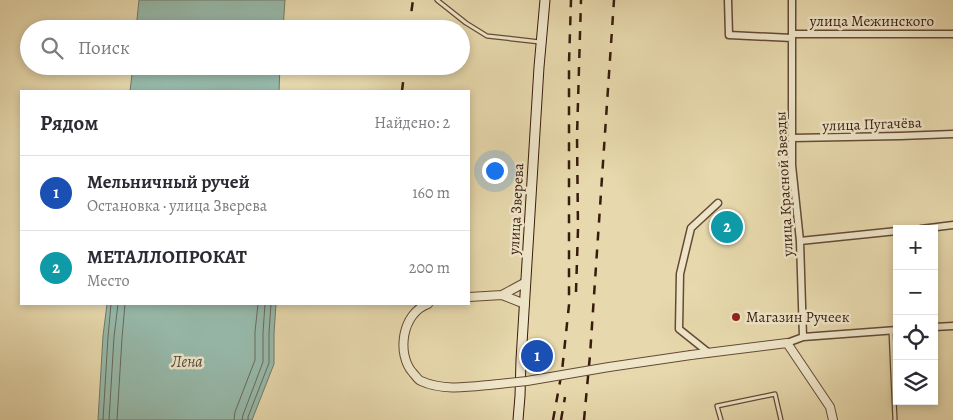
<!DOCTYPE html>
<html lang="ru">
<meta charset="utf-8">
<style>
body{margin:0;font-family:Alegreya,serif;background:#f2f2f3;color:#2b2b33}
.controls{position:absolute;right:15px;bottom:15px;display:grid;overflow:hidden;border-radius:0px;box-shadow:0 2px 8px #0003}
.controls button{width:45px;height:45px;display:grid;place-items:center;padding:0;border:0;border-bottom:1px solid #e1e1e2;background:#fff;color:#2b2b33;font:25px sans-serif}
.you{position:absolute;left:494px;top:170px;width:18px;height:18px;margin:-12px;border:4px solid #fff;border-radius:50%;background:#1a73e8;box-shadow:0 0 0 8px #1a73e833}
.badge{display:grid;place-items:center;width:32px;height:32px;border-radius:50%;background:#8f2418;color:#fff;font-size:16px;font-weight:700}
.pin{position:absolute;translate:-50% -50%;border:2px solid #fff;box-shadow:0 1px 5px #0006}
.list{margin:0;padding:0;list-style:none}
h2{display:flex;justify-content:space-between;align-items:center;height:65px;margin:0;padding:0 20px;font-size:21px}
h2 small{font-size:16px;font-weight:400;color:#7c7c81}
.list li{display:grid;grid-template-columns:32px 1fr auto;gap:15px;align-items:center;box-sizing:border-box;height:75px;padding:0 20px;border-top:1px solid #e1e1e2}
.list b{display:block;font-size:19px;white-space:nowrap}
.list p{margin:0;font-size:16px;white-space:nowrap;color:#7c7c81}
.list em{font-size:16px;font-style:normal;color:#7c7c81}
.icon{flex:none;width:28px;height:28px;fill:none;stroke:currentColor;stroke-width:2;stroke-linecap:round;stroke-linejoin:round}
.map{position:relative;flex:none;width:953px;height:420px;overflow:hidden}
.search{position:absolute;background:#fff;box-shadow:0 2px 8px #0003;left:20px;top:20px;width:450px;height:55px;display:flex;align-items:center;gap:12px;box-sizing:border-box;padding:0 18px;border-radius:28px;color:#7c7c81;font-size:19px}
.panel{position:absolute;background:#fff;box-shadow:0 2px 8px #0003;left:20px;top:90px;width:450px;height:215px;border-radius:0px}
.map>svg:first-child{display:block}
.water{fill:#97baab;stroke:#717a6c}
.lines{fill:none;stroke-linecap:round;stroke-linejoin:round}
.shore{stroke:#686a5c;stroke-width:1}
.service-casing{stroke:#644a35;stroke-width:5.5}
.minor-casing{stroke:#644a35;stroke-width:9}
.tertiary-casing{stroke:#644a35;stroke-width:10}
.secondary-casing{stroke:#391b0d;stroke-width:11}
.service{stroke:#efe6ca;stroke-width:3}
.minor{stroke:#efe6ca;stroke-width:6}
.tertiary{stroke:#efe6ca;stroke-width:8}
.secondary{stroke:#efe6ca;stroke-width:9}
.rail{stroke:#391b0d;stroke-width:2.5;stroke-dasharray:9 9;stroke-linecap:butt}
.tertiary-bridge-casing{stroke:#644a35;stroke-width:10;stroke-linecap:butt}
.tertiary-bridge{stroke:#efe6ca;stroke-width:8}
.poi-dot{fill:#8f2418;stroke:#efe6ca;stroke-width:2}
.labels{text-anchor:middle;dominant-baseline:central;stroke-width:5;stroke-linejoin:round;paint-order:stroke}
.street-label{font-size:15px;fill:#391b0d;stroke:#efe6ca}
.poi-label{font-size:15px;fill:#391b0d;stroke:#efe6ca;text-anchor:start}
.water-label{font-size:16px;font-style:italic;fill:#554b3c;stroke:#efe6ca}
</style>
<div class="map">
<svg width="953" height="420" viewBox="0 0 953 420">
<rect width="100%" height="100%" fill="#e7d9ad"/>
<filter id="stains"><feTurbulence type="fractalNoise" baseFrequency=".004" numOctaves="4"/><feColorMatrix values="0 0 0 0 .2 0 0 0 0 .09 0 0 0 0 .02 0 0 0 .5 -.17"/></filter>
<radialGradient id="worn" r=".72"><stop offset=".6" stop-color="#630" stop-opacity="0"/><stop offset="1" stop-color="#630" stop-opacity=".3"/></radialGradient>
<path class="water" d="M139,0H285L283,29H136Z
M133,66H280L279,91H130Z
M107,304H276L274,333V364L252,420H98L103,336Z"/>
<g class="lines">
<path class="shore" d="M103,420L108,337L111,304
M109,420L114,337L118,304
M117,420L122,338L125,304
M234,420L235,412L255,360V332L258,304
M242,420L243,415L263,362V333L265,304
M248,420V417L269,363V333L271,304"/>
<g class="service-casing">
<path id="service" d="M437,0L466,23L487,36L540,42
M891,331L895,420
M721,420L717,406L775,394L781,420"/>
</g>
<g class="minor-casing">
<path id="minor" d="M728,0L729,35L792,38
M792,0V165L800,241L803,337
M792,34H953
M792,138L900,136L953,134
M921,229L953,225
M800,241L897,231
M934,327L953,326
M787,343L803,337L897,330
M709,353L679,329L680,274L691,228L718,203"/>
</g>
<g class="tertiary-casing">
<path id="tertiary" d="M502,295L526,282
M469,297L502,295L525,304
M428,304C402,313 396,354 413,373C416,376 418,380 421,381C445,392 474,386 499,384
M691,355L787,343L830,407L833,420"/>
</g>
<g class="secondary-casing">
<path id="secondary" d="M518,420L520,396L521,360L539,67L545,0"/>
</g>
<use href="#service" class="service"/>
<use href="#minor" class="minor"/>
<use href="#tertiary" class="tertiary"/>
<use href="#secondary" class="secondary"/>
<path class="rail" d="M409,29L413,0
M402,91L405,66
M576,292L578,229L577,136L581,0
M553,420L562,371L569,305V63L571,0
M561,420L565,397
M584,420L590,355L614,0"/>
<g class="tertiary-bridge-casing">
<path id="tertiary-bridge" d="M499,384L527,381L609,367L691,355"/>
</g>
<use href="#tertiary-bridge" class="tertiary-bridge"/>
</g>
<circle class="poi-dot" cx="736" cy="317" r="5"/>
<g class="labels">
<g class="street-label">
<text x="872" y="21">улица Межинского</text>
<text transform="translate(872 124) rotate(-2)">улица Пугачёва</text>
<text transform="translate(784 184) rotate(-93)">улица Красной Звезды</text>
<text transform="translate(516 209) rotate(-87)">улица Зверева</text>
</g>
<g class="poi-label">
<text x="746" y="317">Магазин Ручеек</text>
</g>
<g class="water-label">
<text x="187" y="362">Лена</text>
</g>
</g>
<rect width="100%" height="100%" filter="url(#stains)"/>
<rect width="100%" height="100%" fill="url(#worn)"/>
</svg>
<div class="controls">
<button>+</button>
<button>−</button>
<button><svg class="icon" aria-label="locate" viewBox="0 0 24 24"><circle cx="12" cy="12" r="6"/><path d="M12 2v4M12 18v4M2 12h4M18 12h4"/></svg></button>
<button><svg class="icon" aria-label="layers" viewBox="0 0 24 24"><path d="M12 4l9 5-9 5-9-5zM3 14l9 5 9-5"/></svg></button>
</div>
<div class="you"></div>
<div class="pin badge" style="left:537px;top:356px;background:#1a4fb4">1</div>
<div class="pin badge" style="left:727px;top:227px;background:#0f9aa8">2</div>
<div class="search"><svg class="icon" aria-label="search" viewBox="0 0 24 24"><circle cx="10" cy="10" r="6"/><path d="M15 15l6 6"/></svg>Поиск</div>
<section class="panel">
<h2>Рядом<small>Найдено: 2</small></h2>
<ul class="list">
<li><span class="badge" style="background:#1a4fb4">1</span><div><b>Мельничный ручей</b><p>Остановка · улица Зверева</p></div><em>160 m</em></li>
<li><span class="badge" style="background:#0f9aa8">2</span><div><b>МЕТАЛЛОПРОКАТ</b><p>Место</p></div><em>200 m</em></li>
</ul>
</section>
</div>
